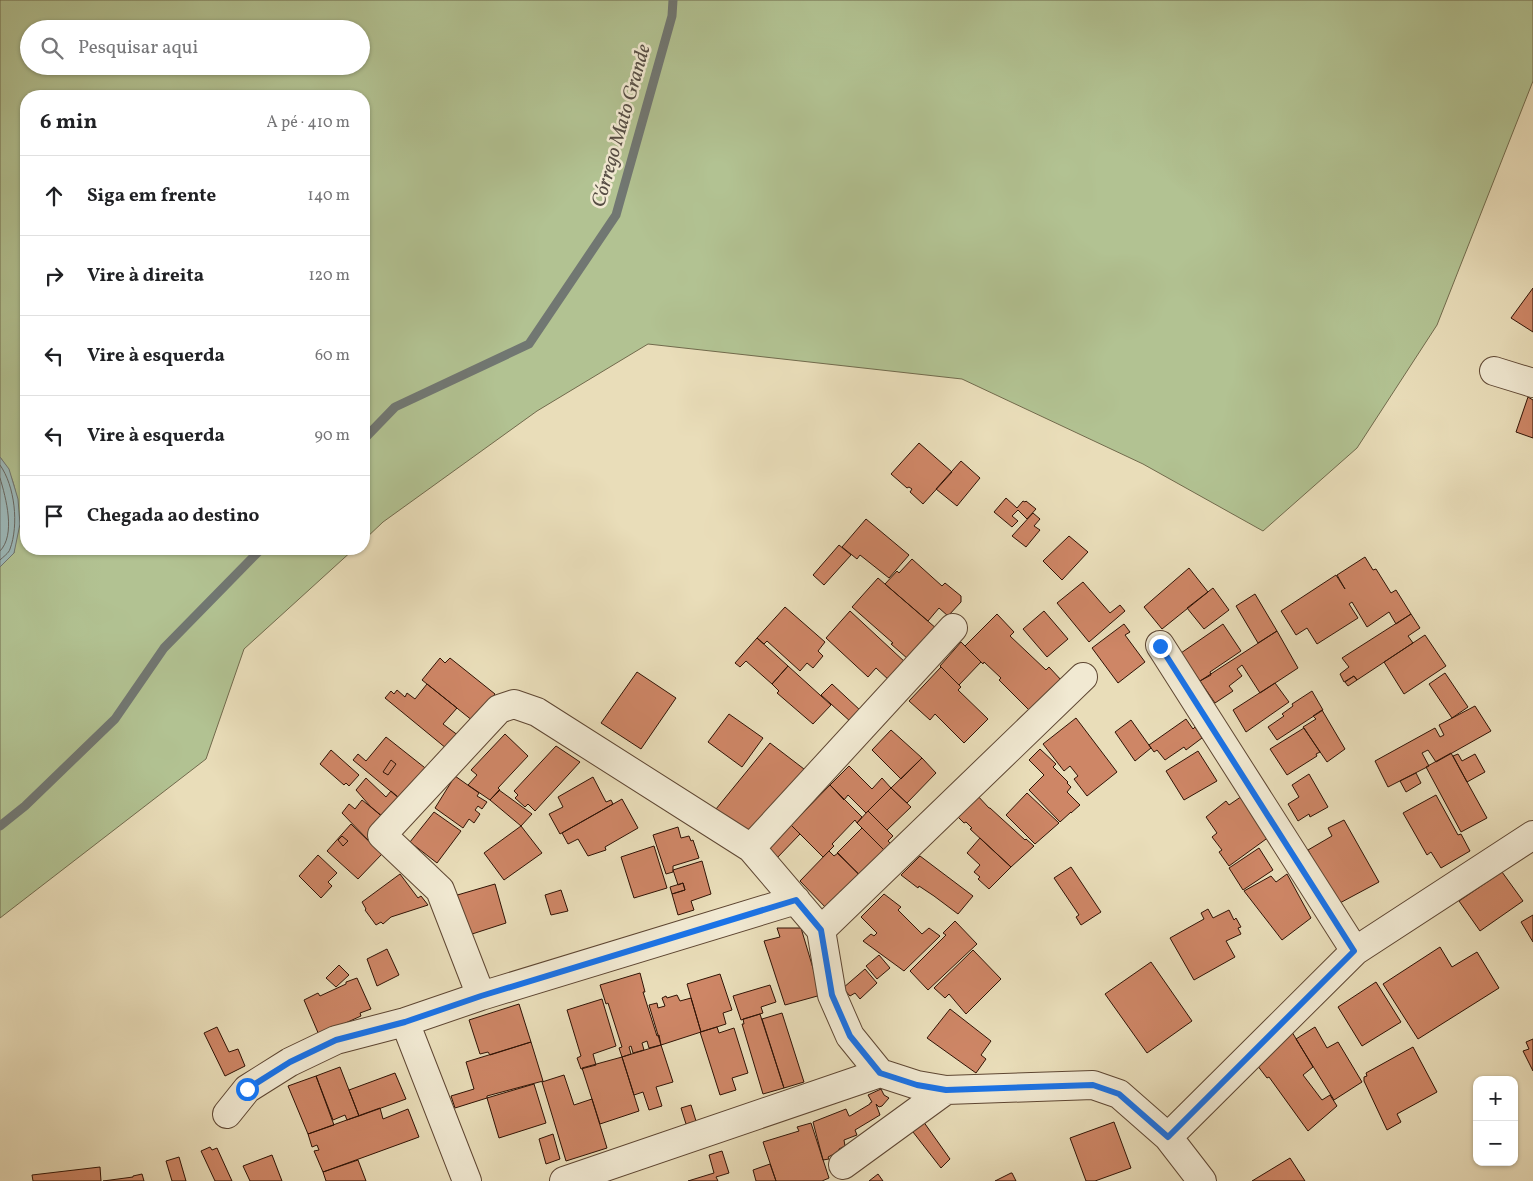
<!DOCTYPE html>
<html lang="pt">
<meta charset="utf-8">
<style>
body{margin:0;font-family:Vollkorn,serif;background:#f6f6f6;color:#202124}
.controls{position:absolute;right:15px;bottom:15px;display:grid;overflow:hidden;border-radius:10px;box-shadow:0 1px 4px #0004}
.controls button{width:45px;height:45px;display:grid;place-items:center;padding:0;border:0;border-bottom:1px solid #e0e0e0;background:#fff;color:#202124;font:25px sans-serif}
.stop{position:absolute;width:15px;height:15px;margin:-11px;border:4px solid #1a73e8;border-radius:50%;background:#fff}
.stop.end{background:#1a73e8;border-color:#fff;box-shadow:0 1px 5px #0008}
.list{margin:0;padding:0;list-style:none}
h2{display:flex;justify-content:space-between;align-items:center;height:65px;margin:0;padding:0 20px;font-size:21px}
h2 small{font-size:16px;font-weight:400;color:#757577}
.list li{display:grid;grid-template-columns:32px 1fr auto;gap:15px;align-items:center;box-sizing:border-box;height:80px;padding:0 20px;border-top:1px solid #e0e0e0}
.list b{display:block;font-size:19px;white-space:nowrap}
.list em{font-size:16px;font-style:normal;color:#757577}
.icon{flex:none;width:28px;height:28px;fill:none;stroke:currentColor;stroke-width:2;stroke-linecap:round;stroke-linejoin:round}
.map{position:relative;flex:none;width:1533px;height:1181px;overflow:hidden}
.search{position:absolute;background:#fff;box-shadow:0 1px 4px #0004;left:20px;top:20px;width:350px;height:55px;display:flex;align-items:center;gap:12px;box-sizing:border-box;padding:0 18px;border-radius:28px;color:#757577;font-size:19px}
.panel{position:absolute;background:#fff;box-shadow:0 1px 4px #0004;left:20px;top:90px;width:350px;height:465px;border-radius:20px}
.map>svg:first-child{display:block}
.green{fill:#b2c292;stroke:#716a4c;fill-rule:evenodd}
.water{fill:#9cb9ba;stroke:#717772}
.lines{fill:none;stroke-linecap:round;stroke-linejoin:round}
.shore{stroke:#666660;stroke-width:1}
.stream{stroke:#717772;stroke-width:9}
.building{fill:#ce8666;stroke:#301305}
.minor-casing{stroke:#5e4632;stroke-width:30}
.minor{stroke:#f1e9d2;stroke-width:28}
.route{stroke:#1a73e8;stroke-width:6}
.labels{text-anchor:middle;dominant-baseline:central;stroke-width:5;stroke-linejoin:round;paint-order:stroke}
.water-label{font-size:20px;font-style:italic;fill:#564d44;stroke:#f1e9d2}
</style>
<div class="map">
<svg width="1533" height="1181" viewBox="0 0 1533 1181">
<rect width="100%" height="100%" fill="#e9ddb9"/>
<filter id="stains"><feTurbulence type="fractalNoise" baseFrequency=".004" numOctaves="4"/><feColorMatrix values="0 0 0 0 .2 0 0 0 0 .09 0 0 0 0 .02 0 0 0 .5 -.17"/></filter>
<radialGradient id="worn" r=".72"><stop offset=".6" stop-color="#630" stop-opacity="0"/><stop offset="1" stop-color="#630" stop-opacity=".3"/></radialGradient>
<path class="green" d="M0,0H1533V81L1437,325L1357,448L1263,531L1143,464L962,379L648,344L537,411L383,522L364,540V96H26V549H354L244,649L206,759L0,918V567L14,553C17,515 23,489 0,457ZM29,29H361V66H29Z"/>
<path class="water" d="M0,457L9,469L18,499L20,524L14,553L0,567Z"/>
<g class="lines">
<path class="shore" d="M0,465C15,486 19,525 10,549C9,553 3,557 0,560
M0,478C6,498 16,535 0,551"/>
<path class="stream" d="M364,439L395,407L529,344L616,215L672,16L673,0
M0,826L25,806L115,719L164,648L261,549"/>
</g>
<path class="building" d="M1533,288V332L1511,318Z
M1528,397L1533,400V438L1516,432Z
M919,443L952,472L923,504L910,492L912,489L909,487L907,488L891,474Z
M961,461L980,478L957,506L936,489Z
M1006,498L1017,508L1023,501L1025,502L1026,501L1036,509L1027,519L1018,510L1012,516L1018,521L1012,527L994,512Z
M1033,513L1040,519L1034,526L1040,530L1026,547L1012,536Z
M866,519L909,555L889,578L860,555L857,559L842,547Z
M1069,536L1088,552L1062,580L1043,561Z
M839,545L851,555L824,585L813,575Z
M1365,557L1373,570L1376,569L1391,593L1396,590L1411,614L1396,624L1389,612L1367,627L1352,602L1349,604L1358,618L1317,644L1307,628L1296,635L1281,611L1336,575L1345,589L1337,575Z
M912,559L942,586L945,583L961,596V602L948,616L939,608L928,621L885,584L897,571L899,573Z
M1189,568L1208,592L1162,629L1144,607Z
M878,578L937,629L908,659L891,644L893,643L852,607Z
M1083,582L1110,613L1120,605L1125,611L1089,642L1057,603Z
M1213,588L1229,610L1204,629L1187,608Z
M1255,594L1277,631L1258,643L1236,606Z
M785,607L825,642L818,651L823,656L813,668L807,663L800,671L767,641L764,644L757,638Z
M850,611L906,663L890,681L876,668L868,677L826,638Z
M1044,611L1068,639L1047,657L1023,629Z
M997,614L1014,632L1010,636L1046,670L1049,667L1062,681L1032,713L999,680L1001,678L984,662L983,664L965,646Z
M1411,614L1420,628L1408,636L1413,643L1357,680L1354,676L1344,682L1340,674L1349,667L1342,658Z
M1124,624L1130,632L1125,635L1145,662L1118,683L1092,648Z
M1223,624L1241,651L1210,672L1211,675L1200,681L1181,653Z
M1277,631L1298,668L1260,693L1242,665L1237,669L1242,676L1229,686L1233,691L1215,703L1200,681Z
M1425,635L1446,666L1404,694L1384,662Z
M757,638L788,666L772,684L746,661L740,667L735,663Z
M961,642L981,662L959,685L940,666Z
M440,658L445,663L450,658L495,694L473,721L422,680Z
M788,666L831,705L813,724L777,693L779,691L772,684Z
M941,667L961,687L958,690L988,719L964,743L935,714L930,720L909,701Z
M637,672L676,698L641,749L601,723Z
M1445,673L1468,707L1452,718L1429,684Z
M1354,676L1357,680L1348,686L1345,682Z
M1275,683L1289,702L1246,732L1233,710Z
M427,684L457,708L443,724L463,739L452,753L385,698L391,691L394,694L397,690L405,697L407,693L415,699Z
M832,684L861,711L851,722L821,695Z
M1312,691L1323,710L1277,740L1268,727L1284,716L1282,714L1293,706L1292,704Z
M1475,706L1491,731L1436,762L1428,750L1422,753L1429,766L1388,787L1375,761L1435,728L1440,737L1444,735L1439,725Z
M1322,710L1345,749L1327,762L1303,727L1316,719L1313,716Z
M729,714L763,738L742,767L708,742Z
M1076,718L1117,772L1087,796L1074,779L1078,776L1070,766L1064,771L1043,744Z
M1186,719L1193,729L1195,727L1202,738L1186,750L1184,747L1165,760L1157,750L1154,752L1149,745Z
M1131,720L1151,748L1135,761L1115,732Z
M1304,728L1320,752L1316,754L1317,756L1287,775L1270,749Z
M891,730L922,758L901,779L872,750Z
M505,734L528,756L498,788L500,790L490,800L468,785L477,775L471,770Z
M386,737L429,771L406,804L353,760L358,754L366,761Z
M770,743L804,769L751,835L716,809Z
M556,746L580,762L535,811L528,804L525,807L515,798L518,795L514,791Z
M1040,749L1056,764L1053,767L1068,782L1067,783L1071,787L1067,792L1080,805L1071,813V812L1060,822L1029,790L1044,775L1029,760Z
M331,750L359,775L349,786L346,783L344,785L320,764Z
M1198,751L1217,781L1184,800L1166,771Z
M1451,753L1487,818L1461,832L1426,767Z
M1458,754L1462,761L1475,754L1485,772L1467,782L1453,756Z
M922,758L936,773L907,803L891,788Z
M391,760L396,764L388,775L383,772Z
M849,766L872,789L882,778L891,788L866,813L848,795L844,800L830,785Z
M1416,773L1421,783L1406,792L1400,781Z
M1309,774L1328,807L1310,817L1309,814L1298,821L1288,804L1299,797L1292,785Z
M455,776L479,793L477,796L487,802L482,809L478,806L475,810L480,814L474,823L469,819L463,828L435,808Z
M593,777L606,802L611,800L613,804L560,834L549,814L563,807L558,797Z
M366,778L386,797L391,791L405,803L387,821L370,806L356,790Z
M830,785L862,817L857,823L855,820L832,844L834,846L823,857L791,825Z
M891,788L911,807L887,830L868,811Z
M499,790L532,814L521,826L490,800Z
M1027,793L1059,823L1035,844L1006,815Z
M976,794L989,808H990L1025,840L1026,839L1034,846L1011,867L970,829L972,828L966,822L964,823L957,816Z
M1245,794L1273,834L1229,866L1219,852L1222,850L1212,837L1217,833L1206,817L1226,801L1229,805Z
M1436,795L1458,835L1461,834L1470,851L1441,868L1431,852L1427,855L1403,813Z
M622,799L638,828L605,847L606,850L588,856L578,839L568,844L562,833Z
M362,800L387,820L368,840L342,813L349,804L355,809Z
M868,811L893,836L888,841L895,848L888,854L857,823Z
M434,812L461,831L437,863L410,842Z
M1344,820L1379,882L1338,904L1308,850L1332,836L1328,828Z
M351,824L382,854L358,879L327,851Z
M791,825L800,834L776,859L767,849Z
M521,826L542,853L504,880L484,853Z
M678,827L681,838L689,836L691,841L693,840L699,858L673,866V872L666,874L653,835Z
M862,828L888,854L863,878L837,853Z
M342,836L348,841L343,846L338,840Z
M980,838L1011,867L989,889L978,879L980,877L974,872L980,865L967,853Z
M654,846L667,888L634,898L621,857Z
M1259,848L1273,870L1243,890L1229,868Z
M829,851L834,856L838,853L864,880L829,911L800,881Z
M318,855L337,873L328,882L332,886L321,898L299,876Z
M920,856L973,896L958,914L934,896L919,886L918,888L901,875Z
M702,861L711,894L691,901L694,910L678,915L672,894L685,890L683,883L678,885L673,870Z
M1071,867L1101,912L1081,925L1076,917L1079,915L1054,878Z
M1502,872L1523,901L1480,931L1459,901Z
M400,874L418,898L421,896L428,905L391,917L383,924L381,922L376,925L365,910L366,909L362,902Z
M1287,874L1311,918L1282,940L1244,891L1271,876L1276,882Z
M683,883L685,890L672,894L670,887Z
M495,884L506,923L469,935L459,900L456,901L454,896Z
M561,890L568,911L551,915L545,895Z
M884,894L901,907L898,910L922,934L929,928L940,936L904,971L863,941L871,934L874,936L877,933L861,917Z
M1208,909L1213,918L1229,910L1234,920L1236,918L1241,927L1238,928L1241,934L1226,941L1235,957L1194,980L1170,938L1204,919L1201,913Z
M1533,915V942L1521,922Z
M955,921L977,944L928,990L910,971L946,935L943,933Z
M777,928H801L821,995L785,1005L764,941L780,937Z
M1440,947L1452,967L1477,952L1499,988L1418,1039L1383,984Z
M387,949L399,975L377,986L367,959Z
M973,950L1001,979L966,1014L949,994L945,998L934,988Z
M879,955L890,968L877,979L866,966Z
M1151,962L1192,1021L1147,1053L1105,994Z
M339,965L349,975L336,987L326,978Z
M865,969L877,983L860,999L855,993L850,996L843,988Z
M640,973L645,992H643L657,1036L659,1035L661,1045L649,1048L647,1041L642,1043L644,1050L633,1053L631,1046L629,1047L631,1054L622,1057L619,1048L622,1047L608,1003L606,1004L600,985Z
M720,974L732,1010L723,1013L726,1024L701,1032L687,984Z
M357,978L371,1009L360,1013L361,1016L319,1035L304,1000L318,993L320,996L346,984V982Z
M1376,982L1401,1022L1362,1046L1338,1007Z
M770,985L776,1002L761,1007L763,1013L741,1020L733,996Z
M677,995L680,1001L691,998L701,1032L661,1045L649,1005L657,1003L658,1008L665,1006L662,998L666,996L667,998Z
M602,999L616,1046L593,1054L596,1065L581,1069L577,1058L581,1056L567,1010Z
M519,1004L531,1042L490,1055L488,1052L480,1054L469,1020Z
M950,1009L991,1041L981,1055L986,1059L976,1073L927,1038Z
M782,1013L804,1082L784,1088L762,1019Z
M760,1014L784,1088L763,1094L742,1024H744L743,1019Z
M217,1027L229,1052L238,1049L245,1066L225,1076L204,1033Z
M717,1027L719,1033L734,1028L748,1073L732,1078L736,1090L720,1095L700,1032Z
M1315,1027L1327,1048L1338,1042L1362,1082L1334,1100L1296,1039Z
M1292,1032L1313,1067L1303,1075L1322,1100L1330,1095L1337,1106L1308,1131L1269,1077L1267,1078L1257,1065Z
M1533,1039V1071L1523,1051L1529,1049L1526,1042Z
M531,1042L543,1081L487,1096V1098L455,1108L451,1096L474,1089L466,1062Z
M661,1045L673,1082L656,1087L662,1106L649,1110L643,1092L634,1095L622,1057Z
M1413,1047L1437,1092L1397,1114L1401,1122L1387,1130L1364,1081V1077L1367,1076L1366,1073Z
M622,1057L639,1111L600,1124L582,1068Z
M340,1067L359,1116L347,1120L345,1115L333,1120L316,1076Z
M395,1073L406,1099L359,1116L349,1090Z
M564,1075L574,1105L592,1099L607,1148L566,1161L542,1082Z
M316,1076L334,1125L308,1134L288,1086Z
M534,1084L546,1123L499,1138L487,1098Z
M881,1089L884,1095L889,1098L882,1106L879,1107L876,1104L880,1115L855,1130L857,1135L844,1140L845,1146L839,1149V1151L836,1152V1153L828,1157L829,1159L823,1160L813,1122L846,1109L849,1116H850L870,1104V1103L872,1102L868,1095Z
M691,1105L696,1121L686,1124L681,1108Z
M380,1108L383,1119L408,1109L419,1137L323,1172L314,1151L319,1150L317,1145L312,1147L308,1134Z
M918,1114L950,1159L941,1168L906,1123Z
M1114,1122L1131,1168L1095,1181H1086L1070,1138Z
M811,1123L829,1178L822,1181H776L763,1142L799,1131L797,1127Z
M553,1134L560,1159L546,1164L539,1139Z
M210,1147L212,1150L217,1148L232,1181H215L201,1151Z
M722,1151L729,1173L716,1177L718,1181H688L714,1173L709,1155Z
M272,1155L282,1181H250L243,1166Z
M179,1157L186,1181H172L166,1161Z
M1290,1158L1305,1181H1252Z
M358,1160L366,1181H326L323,1172Z
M770,1164L776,1181H756L753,1170Z
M100,1167L101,1181H33L32,1175Z
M1011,1173H1012L1016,1181H995Z
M142,1174L144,1181H103L133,1177V1176Z
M878,1174L883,1181H869Z"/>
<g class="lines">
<g class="minor-casing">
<path id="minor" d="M1494,371L1533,383
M1160,645L1355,951
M751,848L953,628
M821,930L1083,677
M481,996L440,890L382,835L499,709L514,704L537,712L751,848L821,930L832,995L850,1036L880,1073L917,1085L946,1090L1093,1085L1119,1094L1168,1137
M405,1022L467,1181
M227,1114L247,1089L290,1062L336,1040L405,1022L481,996L796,900
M843,1165L946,1090
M564,1181L880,1073
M1202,1181L1168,1137L1355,951L1533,835"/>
</g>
<use href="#minor" class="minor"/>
</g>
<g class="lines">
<path class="route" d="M247,1089L290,1062L336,1040L405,1022L481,996L796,900L821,930L832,995L850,1036L880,1073L917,1085L946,1090L1093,1085L1119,1094L1168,1137L1354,951L1160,646"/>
</g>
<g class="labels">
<g class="water-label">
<text transform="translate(622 126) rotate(-74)">Córrego Mato Grande</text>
</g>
</g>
<rect width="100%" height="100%" filter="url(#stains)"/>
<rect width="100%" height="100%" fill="url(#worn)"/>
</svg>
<div class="controls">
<button>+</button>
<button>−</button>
</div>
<div class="stop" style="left:247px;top:1089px"></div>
<div class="stop end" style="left:1160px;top:646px"></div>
<div class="search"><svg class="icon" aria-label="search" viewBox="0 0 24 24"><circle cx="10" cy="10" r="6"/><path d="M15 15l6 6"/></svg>Pesquisar aqui</div>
<section class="panel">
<h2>6 min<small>A pé · 410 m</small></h2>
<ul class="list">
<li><svg class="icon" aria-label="ahead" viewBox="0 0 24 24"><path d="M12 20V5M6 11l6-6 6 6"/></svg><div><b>Siga em frente</b></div><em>140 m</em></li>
<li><svg class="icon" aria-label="right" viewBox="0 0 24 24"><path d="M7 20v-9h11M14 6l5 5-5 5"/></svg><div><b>Vire à direita</b></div><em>120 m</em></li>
<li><svg class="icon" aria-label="left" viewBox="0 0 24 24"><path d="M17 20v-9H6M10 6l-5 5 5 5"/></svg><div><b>Vire à esquerda</b></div><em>60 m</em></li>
<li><svg class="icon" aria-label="left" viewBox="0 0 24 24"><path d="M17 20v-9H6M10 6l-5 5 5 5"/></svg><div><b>Vire à esquerda</b></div><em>90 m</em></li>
<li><svg class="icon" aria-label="arrive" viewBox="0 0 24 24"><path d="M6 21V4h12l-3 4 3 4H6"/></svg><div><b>Chegada ao destino</b></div></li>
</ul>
</section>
</div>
